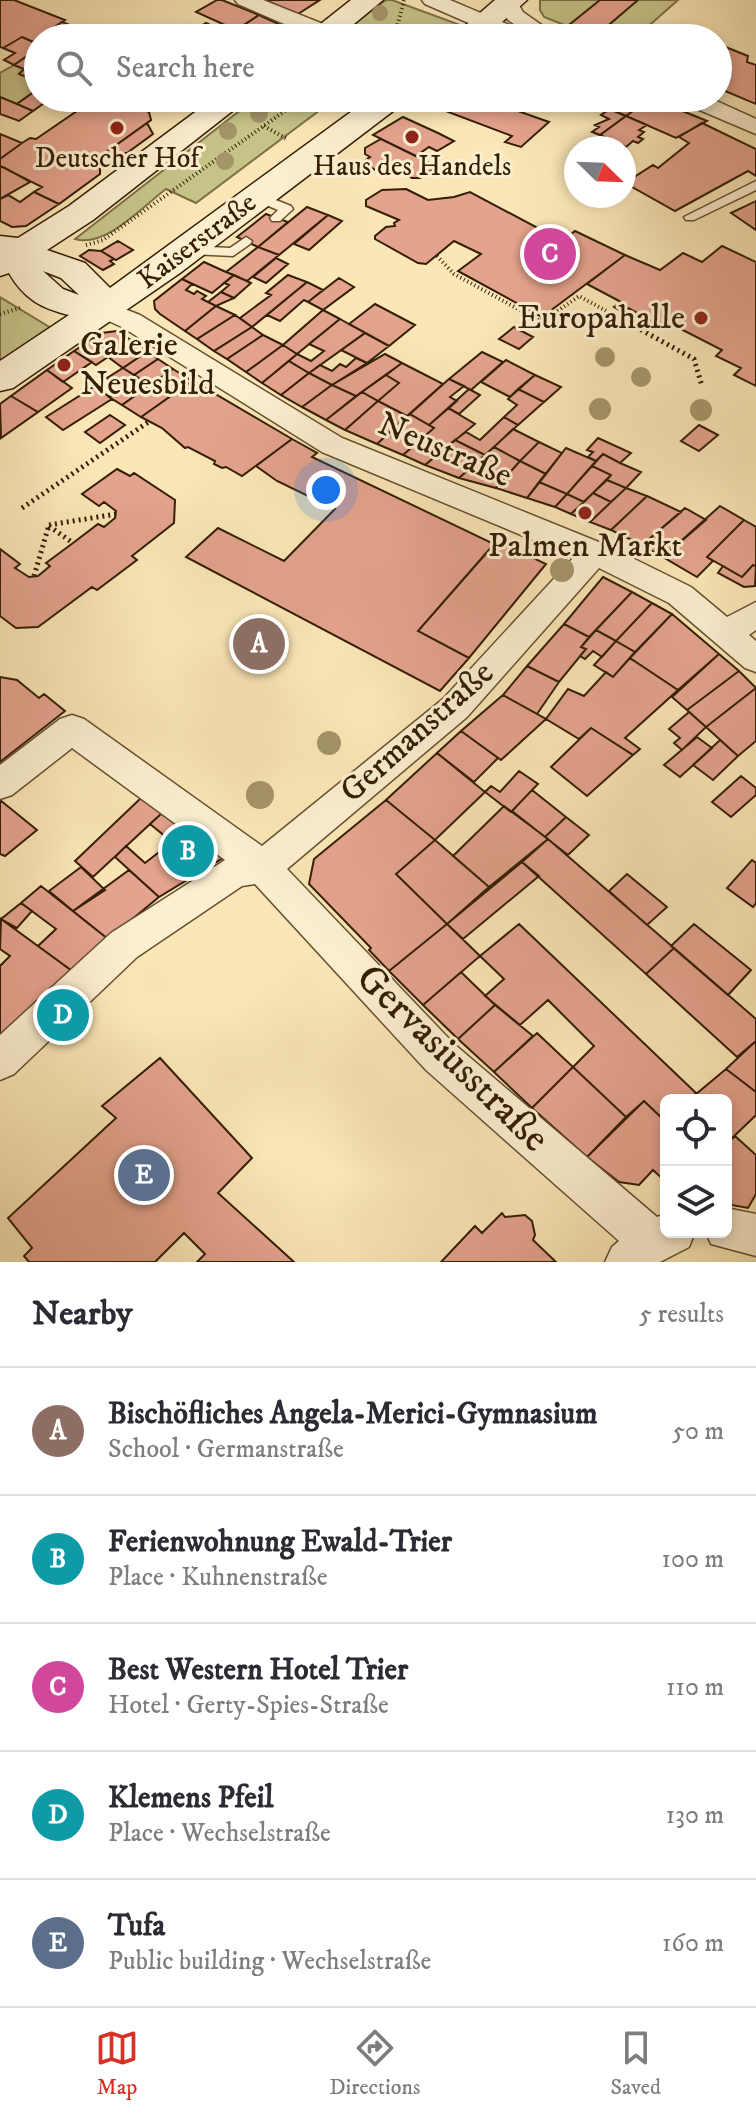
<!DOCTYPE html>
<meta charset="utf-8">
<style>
body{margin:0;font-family:"IM FELL DW Pica",serif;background:#f2f2f3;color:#2b2b33}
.controls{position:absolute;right:24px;bottom:24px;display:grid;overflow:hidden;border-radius:12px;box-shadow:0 4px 12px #0003}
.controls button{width:72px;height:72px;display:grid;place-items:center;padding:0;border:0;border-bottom:2px solid #e1e1e2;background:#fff;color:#2b2b33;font:40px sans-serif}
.compass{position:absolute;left:564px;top:136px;width:72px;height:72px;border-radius:50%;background:#fff;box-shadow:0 4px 12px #0003;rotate:113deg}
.you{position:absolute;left:326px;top:490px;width:28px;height:28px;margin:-20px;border:6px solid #fff;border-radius:50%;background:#1a73e8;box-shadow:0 0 0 12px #1a73e833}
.badge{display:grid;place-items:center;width:52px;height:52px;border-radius:50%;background:#d93025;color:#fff;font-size:26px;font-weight:700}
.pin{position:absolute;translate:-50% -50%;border:4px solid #fff;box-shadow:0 2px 8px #0006}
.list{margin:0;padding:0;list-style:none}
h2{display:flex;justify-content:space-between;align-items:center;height:104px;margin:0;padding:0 32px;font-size:34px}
h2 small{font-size:26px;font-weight:400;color:#7c7c81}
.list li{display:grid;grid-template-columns:52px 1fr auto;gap:24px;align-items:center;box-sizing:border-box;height:128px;padding:0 32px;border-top:2px solid #e1e1e2}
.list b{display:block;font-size:30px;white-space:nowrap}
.list p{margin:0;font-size:26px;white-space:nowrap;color:#7c7c81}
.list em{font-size:26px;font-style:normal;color:#7c7c81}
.icon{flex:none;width:44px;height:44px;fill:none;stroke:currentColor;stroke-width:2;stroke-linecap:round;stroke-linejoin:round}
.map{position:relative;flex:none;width:756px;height:1262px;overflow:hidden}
.search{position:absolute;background:#fff;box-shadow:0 4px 12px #0003;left:24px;right:24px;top:24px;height:88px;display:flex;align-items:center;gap:20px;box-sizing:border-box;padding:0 28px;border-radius:44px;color:#7c7c81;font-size:30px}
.sheet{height:744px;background:#fff}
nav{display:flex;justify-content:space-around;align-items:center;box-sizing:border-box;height:112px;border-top:2px solid #e1e1e2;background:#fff;font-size:22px;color:#7c7c81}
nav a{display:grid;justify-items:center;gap:4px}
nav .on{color:#d93025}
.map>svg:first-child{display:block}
.green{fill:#c6c388;stroke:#7d7046;stroke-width:2}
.building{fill:#e4a38d;stroke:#341e05;stroke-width:2}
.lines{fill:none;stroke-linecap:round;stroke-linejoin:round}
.lane-casing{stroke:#665031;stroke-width:3}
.street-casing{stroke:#665031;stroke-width:3}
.secondary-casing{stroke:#341e05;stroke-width:3}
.path-far1{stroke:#341e05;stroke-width:4;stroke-dasharray:1 3;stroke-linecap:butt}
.path{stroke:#341e05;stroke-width:5;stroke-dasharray:2 4;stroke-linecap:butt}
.lane{fill:#fcefd0;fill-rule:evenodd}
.street{fill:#fcefd0;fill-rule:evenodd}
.secondary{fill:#fcefd0;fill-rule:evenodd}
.tree{fill:#a5946a}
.poi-dot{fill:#8f2418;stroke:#fcefd0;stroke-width:3}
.labels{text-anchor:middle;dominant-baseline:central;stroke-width:6;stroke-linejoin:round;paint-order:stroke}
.far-poi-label{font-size:28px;fill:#341e05;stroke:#fcefd0}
.far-street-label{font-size:28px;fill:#341e05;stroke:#fcefd0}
.poi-label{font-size:34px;fill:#341e05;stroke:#fcefd0;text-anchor:end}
.street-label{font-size:34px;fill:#341e05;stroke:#fcefd0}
.near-street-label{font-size:40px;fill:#341e05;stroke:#fcefd0}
</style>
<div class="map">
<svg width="756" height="1262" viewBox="0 0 756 1262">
<rect width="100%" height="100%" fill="#fae6b6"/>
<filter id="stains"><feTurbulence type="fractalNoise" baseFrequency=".0025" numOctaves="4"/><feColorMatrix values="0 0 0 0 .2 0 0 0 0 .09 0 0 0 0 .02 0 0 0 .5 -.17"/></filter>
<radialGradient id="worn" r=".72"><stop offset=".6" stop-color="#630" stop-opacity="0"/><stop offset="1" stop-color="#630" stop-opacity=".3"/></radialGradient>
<path class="green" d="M386,0H392L471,29L459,38H333Z
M540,0H678L635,38H597L544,17L540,10Z
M14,65L24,69L20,74L34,80L38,78V89L16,104L0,97V73Z
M256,98H336L196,203L166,189C143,206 106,248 75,239Z
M0,297L51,328L0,363Z"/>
<path class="building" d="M0,0H14L65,20L33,42L22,37L3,48L0,47Z
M217,0H222L259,15L236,30L196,12Z
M270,0H320L298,14L267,1Z
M600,0H638L597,35L569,25Z
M259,15L283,26L268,38H255L236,30Z
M62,22L80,29L70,37L39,38Z
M206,23L225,32L227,35L217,38L196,29Z
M22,37L38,44V48L14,65L4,60L15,53L3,48Z
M718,44L748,56L747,62L756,65V104L718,88Z
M33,52L38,54V78L34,80L19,74L24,69L14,65Z
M38,89V98H51L33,111L17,104Z
M0,97L17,104L33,111L19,121L0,114Z
M96,98H113L149,112L151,120L101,156H86L81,160L100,168V174L59,204L34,192L42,187L0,166V159L22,143L30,138L36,139Z
M113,98H137L157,105L149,112Z
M423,98H481L549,122L521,147L505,142L512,136L419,101Z
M597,98H650L626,116L592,102Z
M651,98L707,121L676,138L626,116Z
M610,109L626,116L600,135L592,132L599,127L595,125L609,119L601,115Z
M626,116L647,125L639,130L644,132L638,137L643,139L638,143L633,141L626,147L600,135Z
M403,117L438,133L454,141L437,151L429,147L416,156L373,135Z
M147,123L153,134L127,153H105Z
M702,123L756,149V176L748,171L675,211L625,183L653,165L658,168L689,143L679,137Z
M0,134L22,143L0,159Z
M381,139L432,164V170L420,178H412L403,173L386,176L367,165L366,160L370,157L365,154V148Z
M0,166L5,168L30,182L0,199Z
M406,189L428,200L454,197L470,192L562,241L575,231L625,255L542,317L458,271L481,254L454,241L426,264L418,263L375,239V236L386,227L395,226L394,223L399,220L366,206V200L382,190Z
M34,192L59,204L26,226L12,227L0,221V199L8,195L20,202Z
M756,201V230L731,213Z
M307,207L328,215L279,255L258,247Z
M266,214L288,222L258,247L237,237Z
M328,215L342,221L309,250L294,244Z
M118,241L133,250L116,260L101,251Z
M722,246L756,262V386L734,375L741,368L716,356L722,350L673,325L667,329L628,308L623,312L614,307L621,302L587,284L625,255L660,270L683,253L702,262Z
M258,247L279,255L247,281L226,272Z
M89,250L101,251L114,259L110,261L114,264L103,270L80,256Z
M276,258L288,264L266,283L253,277Z
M204,262L226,272L234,275L212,293L182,279Z
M234,275L251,283L234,298L221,292L229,285L224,283Z
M288,275L307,282L252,327L240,318L271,295L266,293Z
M339,278L354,287L323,310L308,302Z
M182,279L192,284L186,290L194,294L197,291L206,296L202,299L216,306L185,331L160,314L155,309L154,301Z
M307,282L323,290L308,302L304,300L280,321L267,315Z
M221,292L234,298L216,306L208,302Z
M375,304L415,325L389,346L349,324Z
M216,306L235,315L197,339L185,331Z
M323,310L340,319L297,354L283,345Z
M235,315L252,327L214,351L197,339Z
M340,319L365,333L309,373L289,361L297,354L311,361L324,351L309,344Z
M252,327L263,335L227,359L214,351Z
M514,327L533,337L519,349L499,339Z
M117,331L148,351L123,368L108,357L96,365L74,351L101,333Z
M365,333L389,346L367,363L341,350Z
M263,335L283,345L246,372L227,359Z
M283,345L297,354L262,383L246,372Z
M74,351L92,362L63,382L47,370Z
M148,351L158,359L134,375L123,368Z
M482,352L503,362L471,390L449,379Z
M385,354L402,363L356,396L332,385Z
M356,358L367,363L332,385L309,373L320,365L332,371L340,364L346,367Z
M158,359L173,369L150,385L134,375Z
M506,360L535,375L510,397L481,382Z
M289,361L309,373L281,395L262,383Z
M402,363L443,384L407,416L378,401L399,383L386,375Z
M123,368L150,385L122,405L109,397L122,389L107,378Z
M173,369L192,381L141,417L122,405Z
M47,370L72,388L38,412L11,396Z
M309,373L332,385L302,407L281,395Z
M386,375L399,383L378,401L362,392Z
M535,375L561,387L544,402L518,389Z
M449,379L464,386L450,397L457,401L429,425L410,414Z
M192,381L200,385L292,439L242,476L226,467L222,468L214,464L215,461L188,447L185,448L162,428L141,417Z
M332,385L356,396L326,420L302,407Z
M95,386L112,399L63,430L46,417Z
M469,389L480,395L459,414L448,408Z
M518,389L544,402L518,425L504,417L517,405L508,399Z
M362,392L378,401L345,430L326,420Z
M11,396L38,412L1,438L0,404Z
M378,401L407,416L377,444L345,430Z
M448,408L475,424L425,465L403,455L434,428L429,425Z
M410,414L434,428L403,455L377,444Z
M110,415L125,425L100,443L85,432Z
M504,417L518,425L485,455L455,440L466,432L480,440Z
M699,425L718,435L699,451L681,441Z
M513,429L539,442L520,461L494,447Z
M598,438L631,453L620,463L603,454L596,461L588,457L593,452L587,450Z
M292,439L317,453L312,457L494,544L418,631L469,658L440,691L186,557L218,528L284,561L335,509L277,481L256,466Z
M455,440L485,455L459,478L425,465Z
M539,442L562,453L546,474L520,461Z
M494,447L520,461L496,488L459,478Z
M566,448L596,461L567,494L539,482Z
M603,454L620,463L641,472L626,488L607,480L611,475L592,466Z
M520,461L546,474L527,498L496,488Z
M592,466L611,475L584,502L567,494Z
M117,469L130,476L134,473L175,500L174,523L132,556L137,560L97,590L92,587L38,627L16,628L0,616V549L20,564L15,568L29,577L38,576L50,566L46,563L73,543L98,524L104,527L115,518L116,511L104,502L99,506L82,494Z
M607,480L626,488L611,502L593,493Z
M539,482L567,494L555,507L527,498Z
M626,488L647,496L611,530L590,522Z
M593,493L611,502L590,522L571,514Z
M567,494L584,502L571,514L555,507Z
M647,496L681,512L642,545L611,530Z
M720,506L744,520L707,557L713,561L697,577L663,557Z
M685,508L706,520L663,557L642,545Z
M744,520L756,527V566L753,565L742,577L707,557Z
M497,541L546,564L469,658L418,631Z
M753,565L756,566L755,586L744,587L718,573L723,566L742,577Z
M603,577L632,592L589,637L564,624Z
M632,592L652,603L616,641L596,630Z
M652,603L672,614L635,652L616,641Z
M672,614L719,654L678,690L630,658Z
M564,624L589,637L581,647L586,649L559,682L527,666Z
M596,630L616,641L602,657L593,651L585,659L580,656L586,649L581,647Z
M616,641L635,652L613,677L594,665Z
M719,654L739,671L687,710L672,697Z
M630,658L678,690L625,738L640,749L633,755L591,728L579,739L546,719L568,689L584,696L606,672L613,677Z
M527,666L559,682L537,714L503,695Z
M739,671L756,688L706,727L687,710Z
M0,677L17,680L39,698L44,694L65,711L0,762Z
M756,688V741L738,756L706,727Z
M503,695L546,719L501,760L461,731Z
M689,712L706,727L682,750L674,743L680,738L669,729Z
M591,728L633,755L587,796L551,767Z
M461,731L498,758L474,782L437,753Z
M697,737L712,748L680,777L664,765Z
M720,740L738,756L713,780L693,765Z
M437,753L485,792L435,840L386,800Z
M519,771L538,784L511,812L485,792L491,786L500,792Z
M741,776L756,788V795L731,817L712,802Z
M532,790L566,817L545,837L512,811Z
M143,796L163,812L93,877L75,861Z
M0,800L37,830L5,856L0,854Z
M386,800L435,840L396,874L447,924L389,971L369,950L371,948L309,884L314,859Z
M504,806L548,839L489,887L453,856Z
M163,812L223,858L159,897L115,857L126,846L145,863L172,842L150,824Z
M566,817L589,835L568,855L545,837Z
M548,839L674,948L646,974L522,862Z
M435,840L489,887L447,924L396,874Z
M752,860L756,863V903L753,907L727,888Z
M522,862L539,876L463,939L447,924Z
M81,867L105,890L73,911L49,891Z
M129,870L159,897L108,939L73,911Z
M627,874L667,907L647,925L609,891Z
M41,886L108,939L72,971L38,946L56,929L21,903Z
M21,903L32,911L17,928L1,919Z
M1,919L72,971L0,1050V966L10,956L0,949Z
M447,924L480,956L423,1005L389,971Z
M519,924L696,1093L689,1100H666V1122L644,1101L626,1117L573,1067L594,1046L548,1000L520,1025L485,996L504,979L480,956Z
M694,924L751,970L728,995L671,946Z
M674,948L756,1019V1041L737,1057L646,974Z
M461,972L495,1005L458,1039L423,1005Z
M495,1005L533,1036L494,1072L458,1039Z
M537,1033L573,1067L532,1108L494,1072Z
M756,1041V1092L726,1069Z
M160,1058L252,1158L218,1193L294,1262H197L205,1254L184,1233L155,1262H29L24,1256L32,1248L8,1218L116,1118L102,1106Z
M573,1067L626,1117L587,1157L532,1108Z
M726,1069L756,1092V1115L726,1144V1100H689Z
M644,1101L666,1122V1182L653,1170L639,1185L619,1182L587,1157Z
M735,1136L756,1155V1194L748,1208L726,1204V1144Z
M502,1213L505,1217L525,1215L532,1221L535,1235L533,1240L556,1262H441L475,1226L482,1233Z"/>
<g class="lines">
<g class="lane-casing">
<path id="lane" d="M756,181V190L694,220H686L684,217Z
M258,193L291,206L293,209L280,221H272L270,218L278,210L254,200V194Z
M246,237L252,241L250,244L233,256L190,254L184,250L190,246L230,248Z"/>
</g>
<g class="street-casing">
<path id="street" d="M235,0H263L333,28L336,33L333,38H317L238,4Z
M422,0H450L526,32L508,20L496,0H516L523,12L560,38H535L529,35L532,38H503L425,4Z
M680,98H710L756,119V134L683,103Z
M104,301L140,315L342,438L606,545L691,587L727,617L756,602V630L749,635L756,641V672L745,668L669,603L599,568L467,717L287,869L454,1044L657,1217L666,1214V1232H695L689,1247L660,1262H605L612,1247L619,1241L426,1070L255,884L242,886L137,957L14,1074L0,1080V1035L111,933L225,860L72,748L12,795L0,799V765L60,719L72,715L84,719L262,846L443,699L574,557L322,452L122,327L95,315L91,309L95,303Z
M726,1208L756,1214V1256L711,1244L706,1232H726Z"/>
</g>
<g class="secondary-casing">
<path id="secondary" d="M351,0H383L337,38H303Z
M495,0H527L484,38H451Z
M214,98H249L93,220L47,250L85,263L110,288L370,98H405L401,105L180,273L13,388L0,391V361L69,315C41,308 24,299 9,273L0,276V236L18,238L69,206ZM43,271L61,278L79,295L63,289Z"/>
</g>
<path class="path-far1" d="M402,35L397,27L404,0
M397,38L441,30
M312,98L324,112
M264,126L287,139
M86,245L103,240L303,98
M437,256L454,274L542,322L579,296L628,323
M0,314L20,308"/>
<path class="path" d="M540,321H543
M625,321L694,359L702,386
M22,508L150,421
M49,525L116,514
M49,526L73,543
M34,576L49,525"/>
<use href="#lane" class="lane"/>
<use href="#street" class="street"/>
<use href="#secondary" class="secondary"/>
</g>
<g class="tree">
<circle cx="380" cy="13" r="8"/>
<circle cx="259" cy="114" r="9"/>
<circle cx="228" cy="131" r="9"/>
<circle cx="225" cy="161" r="9"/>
<circle cx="605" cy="357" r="10"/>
<circle cx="641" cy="377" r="10"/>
<circle cx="600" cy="409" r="11"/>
<circle cx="701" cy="410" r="11"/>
<circle cx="562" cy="570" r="12"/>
<circle cx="329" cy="743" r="12"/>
<circle cx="260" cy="795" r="14"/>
</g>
<g class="poi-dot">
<circle cx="117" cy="128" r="8"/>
<circle cx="412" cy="137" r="8"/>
<circle cx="701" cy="318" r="8"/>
<circle cx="64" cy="365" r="8"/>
<circle cx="585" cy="513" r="8"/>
</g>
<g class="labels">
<g class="far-poi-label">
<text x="117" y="158">Deutscher Hof</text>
<text x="412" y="166">Haus des Handels</text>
</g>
<g class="far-street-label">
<text transform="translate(197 241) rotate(-37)">Kaiserstraße</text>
</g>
<g class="poi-label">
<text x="685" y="318">Europahalle</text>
<text x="80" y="345" text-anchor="start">Galerie<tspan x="80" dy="39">Neuesbild</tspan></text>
<text x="585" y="546" text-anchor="middle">Palmen Markt</text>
</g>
<g class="street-label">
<text transform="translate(445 450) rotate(23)">Neustraße</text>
<text transform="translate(417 732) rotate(-42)">Germanstraße</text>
</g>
<g class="near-street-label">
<text transform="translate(452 1059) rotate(44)">Gervasiusstraße</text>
</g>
</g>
<rect width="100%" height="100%" filter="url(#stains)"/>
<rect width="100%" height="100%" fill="url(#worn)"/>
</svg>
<div class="controls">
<button><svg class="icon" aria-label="locate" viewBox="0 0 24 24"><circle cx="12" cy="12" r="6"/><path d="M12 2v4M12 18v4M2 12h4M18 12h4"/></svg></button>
<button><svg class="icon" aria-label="layers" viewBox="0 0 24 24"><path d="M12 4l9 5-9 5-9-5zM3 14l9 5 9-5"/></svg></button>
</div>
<svg class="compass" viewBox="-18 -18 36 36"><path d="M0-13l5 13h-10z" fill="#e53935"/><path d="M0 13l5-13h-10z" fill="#7c7c81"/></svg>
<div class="you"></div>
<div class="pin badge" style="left:259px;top:644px;background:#8d6e63">A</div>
<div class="pin badge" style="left:188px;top:851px;background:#0f9aa8">B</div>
<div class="pin badge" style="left:550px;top:254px;background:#d1479c">C</div>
<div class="pin badge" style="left:63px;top:1015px;background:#0f9aa8">D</div>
<div class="pin badge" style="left:144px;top:1175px;background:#5c6f8a">E</div>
<div class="search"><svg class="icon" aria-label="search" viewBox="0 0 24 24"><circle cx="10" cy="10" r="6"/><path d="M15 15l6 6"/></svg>Search here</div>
</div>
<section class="sheet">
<h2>Nearby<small>5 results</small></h2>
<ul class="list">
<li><span class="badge" style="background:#8d6e63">A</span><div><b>Bischöfliches Angela-Merici-Gymnasium</b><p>School · Germanstraße</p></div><em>50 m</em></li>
<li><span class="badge" style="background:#0f9aa8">B</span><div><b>Ferienwohnung Ewald-Trier</b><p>Place · Kuhnenstraße</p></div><em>100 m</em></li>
<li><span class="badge" style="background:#d1479c">C</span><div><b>Best Western Hotel Trier</b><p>Hotel · Gerty-Spies-Straße</p></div><em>110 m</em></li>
<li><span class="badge" style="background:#0f9aa8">D</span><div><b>Klemens Pfeil</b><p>Place · Wechselstraße</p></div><em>130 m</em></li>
<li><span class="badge" style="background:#5c6f8a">E</span><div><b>Tufa</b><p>Public building · Wechselstraße</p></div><em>160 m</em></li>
</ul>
</section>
<nav>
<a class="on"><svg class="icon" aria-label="map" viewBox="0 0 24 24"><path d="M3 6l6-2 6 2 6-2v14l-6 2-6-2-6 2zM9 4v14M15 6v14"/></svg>Map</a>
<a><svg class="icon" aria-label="directions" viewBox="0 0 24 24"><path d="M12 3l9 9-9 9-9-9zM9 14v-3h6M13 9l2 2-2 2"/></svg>Directions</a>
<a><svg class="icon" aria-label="saved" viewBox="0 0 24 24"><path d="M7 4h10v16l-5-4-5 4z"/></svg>Saved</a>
</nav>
